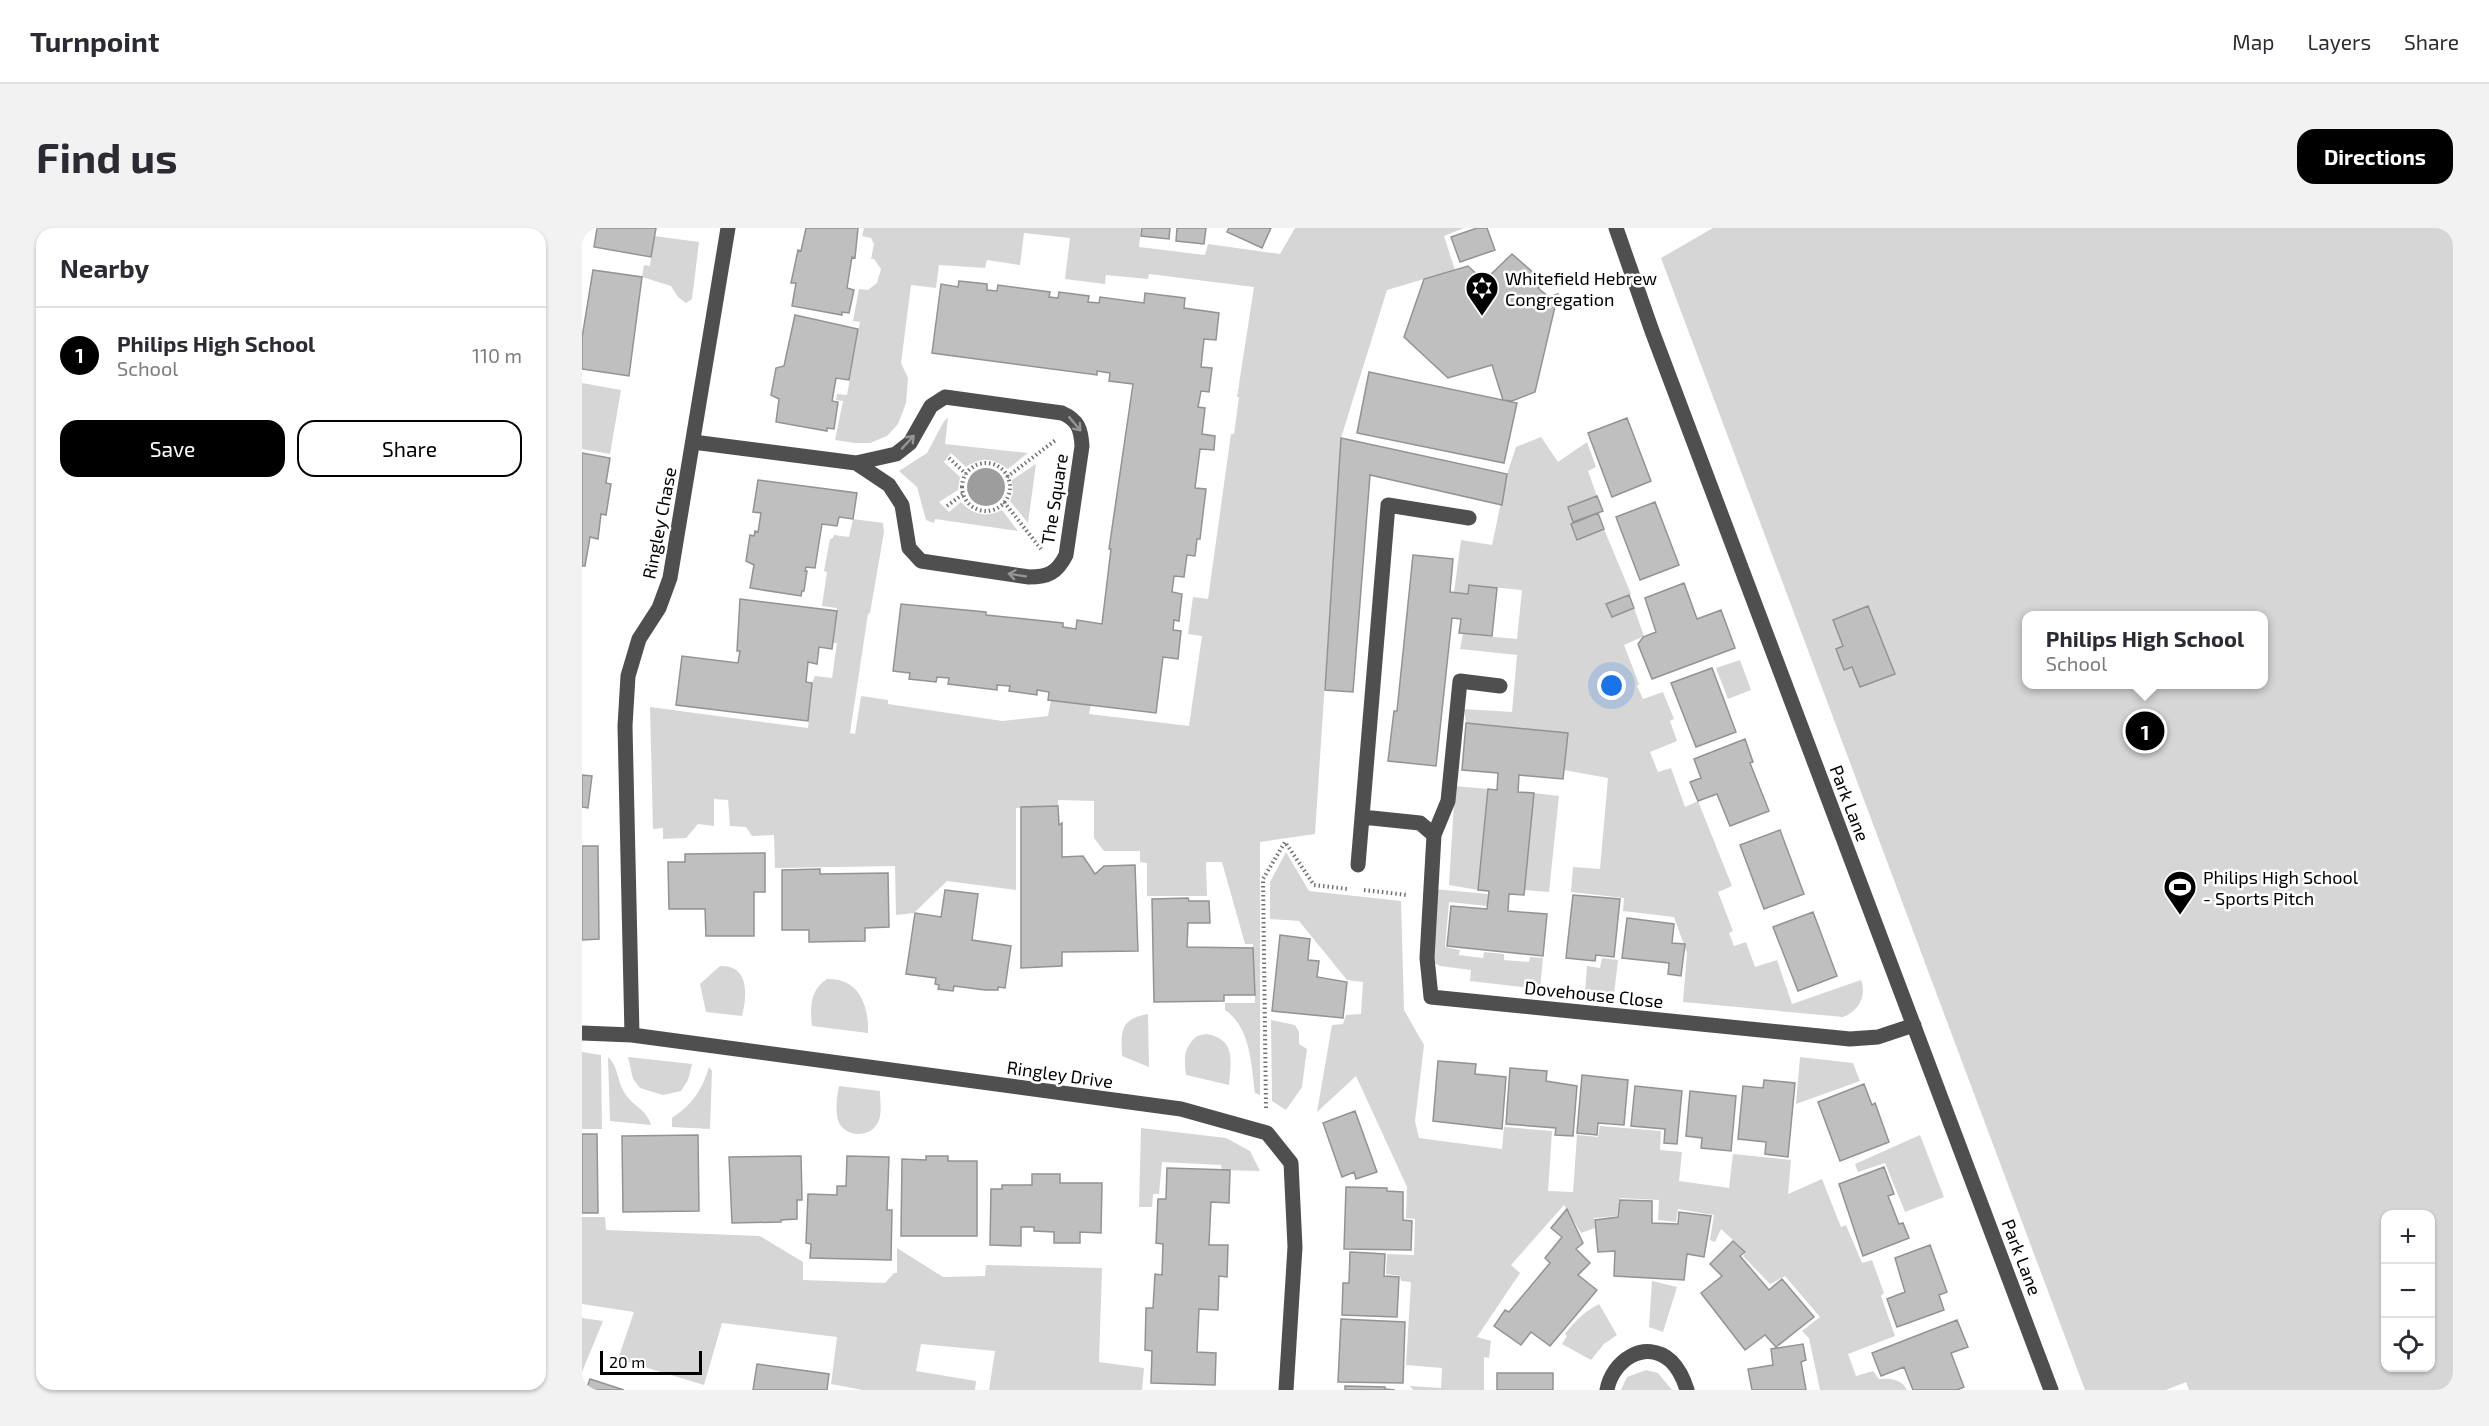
<!DOCTYPE html>
<meta charset="utf-8">
<style>
body{margin:0;font-family:"Exo 2",sans-serif;background:#f2f2f3;color:#2b2b33}
.controls{position:absolute;right:18px;bottom:18px;display:grid;overflow:hidden;border-radius:12px;box-shadow:0 2px 4px #0004}
.controls button{width:54px;height:54px;display:grid;place-items:center;padding:0;border:0;border-bottom:2px solid #e1e1e2;background:#fff;color:#2b2b33;font:30px sans-serif}
.scale{position:absolute;left:18px;bottom:15px;width:102px;box-sizing:border-box;padding-left:6px;border:3px solid #000;border-top:0;font-size:16px;line-height:21px;white-space:nowrap;color:#000;-webkit-text-stroke:4px #fff;paint-order:stroke}
.you{position:absolute;left:1030px;top:458px;width:21px;height:21px;margin:-15px;border:4px solid #fff;border-radius:50%;background:#1a73e8;box-shadow:0 0 0 9px #1a73e833}
.badge{display:grid;place-items:center;width:39px;height:39px;border-radius:50%;background:#000;color:#fff;font-size:20px;font-weight:700}
.pin{position:absolute;translate:-50% -50%;border:3px solid #fff;box-shadow:0 2px 6px #0006}
.popup{position:absolute;left:1440px;top:383px;width:246px;height:78px;box-sizing:border-box;display:grid;place-content:center;border-radius:12px;background:#fff;filter:drop-shadow(0 2px 4px #0005);font-size:20px;white-space:nowrap;color:#7c7c81}
.popup b{font-size:22px;color:#2b2b33}
.popup::after{content:'';position:absolute;left:50%;top:100%;margin-left:-12px;border:12px solid transparent;border-top-color:#fff}
.list{margin:0;padding:0;list-style:none}
h2{display:flex;justify-content:space-between;align-items:center;height:78px;margin:0;padding:0 24px;font-size:26px}
h2 small{font-size:20px;font-weight:400;color:#7c7c81}
.list li{display:grid;grid-template-columns:39px 1fr auto;gap:18px;align-items:center;box-sizing:border-box;height:96px;padding:0 24px;border-top:2px solid #e1e1e2}
.list b{display:block;font-size:22px;white-space:nowrap}
.list p{margin:0;font-size:20px;white-space:nowrap;color:#7c7c81}
.list em{font-size:20px;font-style:normal;color:#7c7c81}
.actions{display:flex;gap:12px;padding:18px 24px}
.actions a{flex:1;padding:14px 0;border:2px solid #000;border-radius:18px;text-align:center;font-size:21px;color:#000}
.actions .main{background:#000;color:#fff}
.icon{flex:none;width:33px;height:33px;fill:none;stroke:currentColor;stroke-width:2;stroke-linecap:round;stroke-linejoin:round}
.map{position:relative;flex:none;width:1871px;height:1162px;overflow:hidden;border-radius:18px}
header{display:flex;align-items:center;gap:36px;box-sizing:border-box;height:84px;padding:0 30px;background:#fff;border-bottom:2px solid #e1e1e2}
header strong{font-size:28px}
nav{display:flex;gap:33px;margin-inline-start:auto;font-size:21px}
.intro{display:flex;align-items:center;justify-content:space-between;box-sizing:border-box;height:144px;padding:0 36px}
h1{margin:0;font-size:42px}
.button{padding:15px 27px;border-radius:18px;background:#000;color:#fff;font-size:21px;font-weight:700}
main{display:flex;gap:36px;padding:0 36px}
aside{flex:1;background:#fff;border-radius:18px;box-shadow:0 2px 4px #0004}
.map>svg:first-child{display:block}
.green{fill:#d6d6d6;fill-rule:evenodd}
.water{fill:#9d9d9d}
.building{fill:#bfbfbf;stroke:#939393;stroke-width:1.5}
.lines{fill:none;stroke-linecap:round;stroke-linejoin:round}
.path{stroke:#717171;stroke-width:4;stroke-dasharray:1.5 3;stroke-linecap:butt}
.minor{stroke:#4f4f4f;stroke-width:15}
.oneway{stroke:#959595}
.labels{text-anchor:middle;dominant-baseline:central;stroke-width:5;stroke-linejoin:round;paint-order:stroke}
.poi-label{font-size:18px;fill:#000;stroke:#fff;text-anchor:start}
.street-label{font-size:18px;fill:#000;stroke:#fff}
</style>
<header>
<strong>Turnpoint</strong>
<nav><a>Map</a><a>Layers</a><a>Share</a></nav>
</header>
<div class="intro"><h1>Find us</h1><a class="button">Directions</a></div>
<main>
<aside>
<h2>Nearby<small></small></h2>
<ul class="list">
<li><span class="badge">1</span><div><b>Philips High School</b><p>School</p></div><em>110 m</em></li>
</ul>
<div class="actions"><a class="main">Save</a><a>Share</a></div>
</aside>
<div class="map">
<svg width="1871" height="1162" viewBox="0 0 1871 1162">
<rect width="100%" height="100%" fill="#fff"/>
<path class="green" d="M282,0H559L557,19L623,27L626,16L698,26L713,0H882L862,8L873,42L805,62L759,210L733,606L678,614V867L673,865C669,836 669,800 643,782V775H673L671,716H663L640,634H624L625,668H565V635L558,634V623H522L512,610V573L476,572V578L434,580V662L365,653L332,685L314,687L313,638L193,640L192,607L170,608L164,599L148,598L146,572L132,571V598L116,596L104,610L81,611V600L71,601L68,479L226,500L230,455L233,448L250,450L255,415H251L255,380L240,378L245,344L242,343L248,311L251,310L252,307L267,309L271,291L301,295L302,304L288,385L286,386L268,505L273,506L279,468L306,472V476L420,493L466,488L469,472L509,477L507,486L607,498L620,408L606,406L611,369L626,371L649,206H652L657,169H655L672,59L567,46L566,51L524,47L523,56L483,51L488,10L442,5L438,37L405,32L403,40L357,37L354,60L329,57L319,135L326,150L324,175L316,196L305,208L288,215H273L253,212L261,173L254,172L255,166L265,167L278,94L271,93L277,61L286,62L295,55L299,41L292,31H289L292,16L289,10L280,8Z
M1131,0H1871V1162H1607L1604,1154L1584,1162H1503L1079,30ZM1444,388H1682V456H1444ZM1804,986H1848V1140H1804Z
M72,8L117,14L110,71L104,75L96,69L89,58L60,49L62,37L68,38Z
M0,155L39,162L28,226L0,221Z
M366,190L363,216L446,225L426,241C411,230 400,228 384,239L369,225L362,234L378,249L376,262L357,274L367,284L379,274C391,287 404,290 420,282L436,303L353,291L352,295L344,292L335,259L317,243L345,225L362,193Z
M959,209L976,234L1005,214L1014,239L1006,243L1015,268L986,279L991,294L989,296L995,312L1022,301L1049,366L1025,376L1030,389L1052,380L1062,408L1042,417L1057,456L1055,458L1061,471L1081,464L1092,491L1088,493L1095,513L1068,524L1076,544L1089,540L1103,579L1116,573L1150,658L1136,664L1151,703L1147,705L1152,718L1164,714L1173,739L1195,732L1210,776L1279,752C1285,768 1277,783 1261,789L1101,774L1105,725L1092,689L1041,683L1042,670L989,664L991,639L1018,641L1026,550L982,542L986,506L884,495L882,481L930,484L935,427L878,421L881,406L935,411L940,362L887,357L886,366L872,364L879,312L910,317L925,246L934,219Z
M454,236L446,295L428,273L431,265L430,252Z
M1158,432L1169,462L1146,471L1134,440Z
M873,558L906,561L896,662L867,657Z
M952,565L977,568L967,664L942,662Z
M704,624L727,663L819,673L822,782L842,817L833,893L837,910L920,921L922,899L970,903L966,963L991,964L995,907L1016,909L1018,898L1079,903L1078,922L1100,924L1097,953L1147,960L1151,926L1209,932L1206,966L1240,951L1259,999L1264,997L1280,1035L1290,1032L1302,1065L1299,1068L1313,1108L1266,1126L1274,1148L1291,1143L1297,1151C1308,1150 1320,1151 1325,1162H1238L1227,1110L1220,1103L1238,1089L1203,1048L1188,1056L1161,1028L1164,1024L1139,1001L1133,1014L1128,1012L1132,987L1096,981L1094,994L1076,992L1077,972L1038,970L1035,988L1012,990L1013,1000L999,1005L982,977L929,1037L938,1045L895,1109L909,1113L907,1130L902,1129V1162H831L828,1158L859,1160L860,1140L824,1137L829,1054L819,1053L818,1048L804,1046L805,1026L832,1027L833,991L824,990L825,959L774,848L735,884L750,797L761,796L764,787L779,786L781,754L765,752L717,693L688,691V654Z
M852,661L906,666L905,678L867,674L863,719L878,722L877,727L901,730L902,724L922,726V732L947,734L948,729L961,730L958,761L888,753L889,742L858,738L852,735Z
M1020,730L1036,732L1032,767L1003,765L1005,738L1018,740Z
M138,738C168,737 165,768 160,788L124,784L118,756Z
M245,751C277,750 287,777 286,805L230,798C228,779 228,762 245,751Z
M566,786L567,839L540,828C539,803 538,791 566,786Z
M689,792L713,797L717,804V816L725,821L720,859L704,882L690,873Z
M624,806C654,811 649,832 647,857L604,847C602,831 601,820 615,808Z
M0,824L19,827L20,901H0Z
M26,829C36,838 35,852 42,864C49,877 65,881 69,897L28,893Z
M46,829L110,836L106,852L99,863L81,867L58,860L51,851Z
M1218,829L1271,835L1278,853L1214,876Z
M127,839L130,843L128,901L90,899V890C111,876 120,862 127,839Z
M257,858L298,863C298,872 300,884 297,892C291,911 261,910 256,892C253,882 255,867 257,858Z
M559,900L644,910L668,923L678,943L640,942L639,937L580,934L577,966H571L570,979H557Z
M1338,907L1362,969L1323,984L1303,935L1276,944L1273,936Z
M0,989H23L24,1002L178,1008L221,1034V1052L303,1055L312,1045H315V1020L361,1049L403,1048L404,1037L520,1040L517,1134L562,1140L560,1162H407L413,1123L339,1116L334,1143L394,1153L393,1162H281L249,1156L255,1109L140,1095L122,1157L36,1131L52,1084L0,1076Z
M1070,1053L1095,1059L1081,1104L1067,1099Z
M1017,1076L1035,1107L1022,1116L1009,1132L980,1116L985,1108L983,1106C993,1093 1002,1084 1017,1076Z
M0,1090L21,1093L0,1144Z
M1064,1142L1076,1145L1090,1162H1039L1045,1149Z"/>
<path class="water" d="M385 259a19 19 0 1 1 38 0a19 19 0 1 1-38 0Z"/>
<path class="building" d="M15,0H74L69,29L12,19Z
M224,0H276L273,30L270,29L265,60L272,62L267,85L260,84V87L210,78L214,55H209L216,22L219,23Z
M560,0H588L587,11L559,8Z
M595,0H624L622,16L594,13Z
M647,0H689L680,20L645,4Z
M895,0H905L913,22L878,34L869,9Z
M930,26L962,54L956,60L967,69L976,66L953,164L930,173L921,172L910,137L866,150L822,109L842,51L886,38L902,53Z
M11,42L60,49L47,148L0,141V110Z
M377,53L405,56V62L415,63L416,57L468,64L467,69L476,70L477,64L507,68L506,74L517,75L518,69L562,75L563,65L603,70L602,80L637,85L634,112L622,111L619,139L630,140L627,164L619,163L616,179L623,180L620,206L633,208L632,222L618,221L613,260L624,261L618,311H615L613,328L605,327L602,349L592,348L590,364L600,366L597,393L592,392L591,402L599,403L596,431L581,429L574,485L466,472L467,464L455,462V467L427,463L428,458L415,457V462L366,456L367,450L355,449L354,454L327,451L328,445L311,443L319,376L404,384V387L481,395V399L494,401L495,392L520,396L529,321H527L551,156L527,153L528,145L515,143V147L350,125L359,56L376,59Z
M213,87L276,101L267,152L254,150L250,173L256,174L252,201L245,200V203L194,194L197,171L189,167L194,140L202,138Z
M787,144L935,175L922,235L775,205Z
M1045,190L1069,253L1030,269L1006,205Z
M759,210L925,246L920,277L788,247L771,464L743,462Z
M0,225L28,230L24,255L29,256L24,287L19,286L16,311L8,309L3,338H0Z
M176,252L275,265L271,291L257,289L255,298L240,296L233,340L224,339L223,343H225L222,363H220L219,368L168,360L172,337L164,333L168,307L172,308L173,303L176,304L179,285L171,284Z
M1015,268L1021,283L991,294L986,279Z
M1073,274L1097,337L1058,352L1034,289Z
M1016,285L1022,301L995,312L989,296Z
M831,327L871,331L868,364L886,366L887,357L915,360L910,408L877,405L879,391L870,390L854,538L806,533L812,483H815Z
M1102,355L1115,391L1139,382L1153,420L1070,451L1056,416L1061,409L1074,404L1063,370Z
M1047,367L1052,380L1030,389L1024,376Z
M158,371L255,383L250,421L237,419L235,436L226,434L224,454L230,455L226,493L94,477L100,428L156,435L158,423H155Z
M1286,378L1313,446L1278,459L1270,439L1262,442L1254,421L1261,418L1251,392Z
M1130,440L1154,504L1114,519L1089,455Z
M884,495L986,505L981,551L937,547L936,564L952,565L942,667L927,666L926,683L965,686L961,728L865,718L869,678L905,681L907,663L896,662L906,561L915,562L916,545L880,542Z
M1163,511L1171,534L1168,535L1187,583L1148,598L1135,566L1116,573L1108,554L1119,550L1112,531Z
M0,547L10,548L6,580L0,579Z
M476,578L477,597L480,595V629L501,628L513,646L522,638L553,637L556,723L480,724V738L439,740V579Z
M1198,602L1222,666L1182,681L1158,617Z
M0,618H16L17,711L0,712Z
M183,625V664H172V708H124L123,681H87L86,634H103V626Z
M238,641V646L306,645L307,699L283,700V713L227,714V702H200V642Z
M363,662L396,666L390,712L429,718L423,760L416,759V762H403L372,758L371,763L356,761L357,757L353,756L354,750L324,746L333,685L359,689Z
M991,667L1038,671L1032,729L1014,727L1013,733L984,730Z
M606,670L607,673H627L628,695H606L605,719L671,720L673,767H642V773L572,774L570,671Z
M1231,684L1255,748L1216,763L1191,699Z
M1045,690L1092,696L1090,715L1103,716L1099,748L1086,746L1087,735L1040,730Z
M698,707L728,711L726,732L737,733L735,749L765,754L761,790L690,783Z
M856,833L894,836L893,846L924,849L920,901L851,893Z
M928,840L965,843L964,853L995,858L991,908L973,907L974,900L924,896Z
M1000,847L1046,852L1042,897L1016,895L1015,907L995,905Z
M1182,852L1213,855L1206,929L1183,926L1184,914L1156,911L1161,858L1181,860Z
M1282,856L1290,877L1293,875L1307,914L1258,933L1236,874Z
M1053,858L1100,863L1095,916L1082,915L1083,901L1049,898Z
M1108,863L1154,868L1149,923L1119,920L1120,910L1104,908Z
M773,883L795,944L774,951L772,944L760,949L741,895Z
M0,906H15L16,985H0Z
M116,907L117,983L41,984L40,908Z
M219,928L220,972H215V991L199,992V994L150,995L147,929Z
M265,928L307,929L305,982H310L309,1032L228,1030L229,1016L224,1015L226,966L255,967V958H264Z
M344,928H366V933H395V1008H319L320,931L344,932Z
M1302,939L1312,966L1306,968L1317,996L1321,995L1327,1010L1281,1028L1257,956Z
M585,940L648,942L647,975L629,974L627,1017H646L645,1049L637,1048L636,1082L617,1081L615,1124L634,1125L633,1157L569,1155L570,1123L563,1122L564,1080H571L573,1046L580,1047L581,1016L574,1015L576,971H584Z
M450,946H478V955H520L519,1005L498,1004V1015H472V1004L452,1003V999H439V1018L408,1017L409,961H420V957H450Z
M764,959L805,960V963L821,964V992L830,993L829,1022L762,1021Z
M1038,972L1070,973V995L1096,996L1097,984L1129,988L1122,1029L1105,1026L1102,1052L1032,1048L1033,1023L1016,1024L1013,992L1036,989Z
M985,981L1001,1015L994,1021L1008,1035L996,1047L1015,1062L968,1118L949,1104L939,1117L912,1098L923,1082L927,1084L968,1035L963,1030L980,1009L969,1000Z
M1151,1013L1163,1024L1158,1028L1187,1062L1200,1051L1232,1089L1194,1119L1183,1107L1163,1122L1119,1065L1140,1048L1128,1036Z
M1348,1017L1365,1064L1357,1067L1362,1082L1315,1099L1305,1071L1323,1064L1313,1030Z
M768,1024L803,1026L802,1048L817,1049L815,1089L760,1087L761,1055H767Z
M759,1091L823,1094L821,1155L756,1154Z
M1375,1092L1386,1119L1369,1125L1382,1159L1375,1162H1331L1322,1139L1299,1148L1290,1125Z
M1221,1116L1224,1132L1219,1134L1224,1162H1170L1166,1141L1191,1137L1189,1121Z
M175,1136L247,1146L245,1162H171Z
M915,1145H971V1162H915Z
M8,1151L42,1162H4Z
M763,1158L803,1159V1161L813,1162H763Z"/>
<g class="lines">
<path class="path" d="M367,230L384,246
M380 259a24 24 0 1 1 48 0a24 24 0 1 1-48 0Z
M425,249L475,211
M422,274L459,321
M365,278L381,266
M782,662L825,667
M684,880L681,651L703,614L732,657L766,661"/>
<path class="minor" d="M1034,0L1070,103L1469,1162
M111,214L274,235L314,226L328,215L349,178L363,169L480,185C496,192 499,201 500,218L484,327C475,345 466,349 447,349L339,333L327,320L320,277L307,257L274,235
M918,458L878,453L866,573L852,607L845,730L849,769L1268,811L1296,809L1332,797
M780,589L838,595L852,607
M776,637L806,277L887,290
M0,805L50,807L599,881L685,905L709,935L713,1019L704,1162
M50,807L43,498L46,448L57,411L77,380L88,350L146,0
M1025,1162C1030,1133 1063,1110 1089,1133C1096,1140 1102,1152 1105,1162"/>
</g>
<defs><path id="oneway-shaft" d="M-6 0H5M1.5-3L5.5 0L1.5 3" fill="none" stroke-width="1.6" stroke-linecap="round" stroke-linejoin="round" transform="scale(1.5)"/></defs>
<g class="oneway">
<use href="#oneway-shaft" transform="translate(493 196) rotate(50)"/>
<use href="#oneway-shaft" transform="translate(326 214) rotate(-47)"/>
<use href="#oneway-shaft" transform="translate(435 347) rotate(-171)"/>
</g>
<defs>
<g id="synagogue-pin" transform="scale(1.725)"><path d="M0 17L-7.5 6A9.5 9.5 0 1 1 7.5 6Z" fill="#000" stroke="#fff"/><path d="M0-6.5L5.6 3.2H-5.6ZM0 6.5L5.6-3.2H-5.6Z" fill="#fff"/></g>
<g id="stadium-pin" transform="scale(1.725)"><path d="M0 17L-7.5 6A9.5 9.5 0 1 1 7.5 6Z" fill="#000" stroke="#fff"/><path d="M0-5a6.5 5 0 1 0 0 10a6.5 5 0 1 0 0-10ZM-3.5-1.8h7v3.6h-7Z" fill="#fff"/></g>
</defs>
<g fill-rule="evenodd">
<use href="#synagogue-pin" x="900" y="60"/>
<use href="#stadium-pin" x="1598" y="659"/>
</g>
<g class="labels">
<g class="poi-label">
<text x="923" y="50">Whitefield Hebrew<tspan x="923" dy="21">Congregation</tspan></text>
<text x="1621" y="649">Philips High School<tspan x="1621" dy="21">- Sports Pitch</tspan></text>
</g>
<g class="street-label">
<text transform="translate(472 271) rotate(-81)">The Square</text>
<text transform="translate(77 295) rotate(-79)">Ringley Chase</text>
<text transform="translate(1268 575) rotate(69)">Park Lane</text>
<text transform="translate(1012 766) rotate(6)">Dovehouse Close</text>
<text transform="translate(478 846) rotate(8)">Ringley Drive</text>
<text transform="translate(1440 1029) rotate(69)">Park Lane</text>
</g>
</g>
</svg>
<div class="controls">
<button>+</button>
<button>−</button>
<button><svg class="icon" aria-label="locate" viewBox="0 0 24 24"><circle cx="12" cy="12" r="6"/><path d="M12 2v4M12 18v4M2 12h4M18 12h4"/></svg></button>
</div>
<div class="scale">20 m</div>
<div class="you"></div>
<div class="pin badge" style="left:1563px;top:503px">1</div>
<div class="popup"><b>Philips High School</b>School</div>
</div>
</main>
